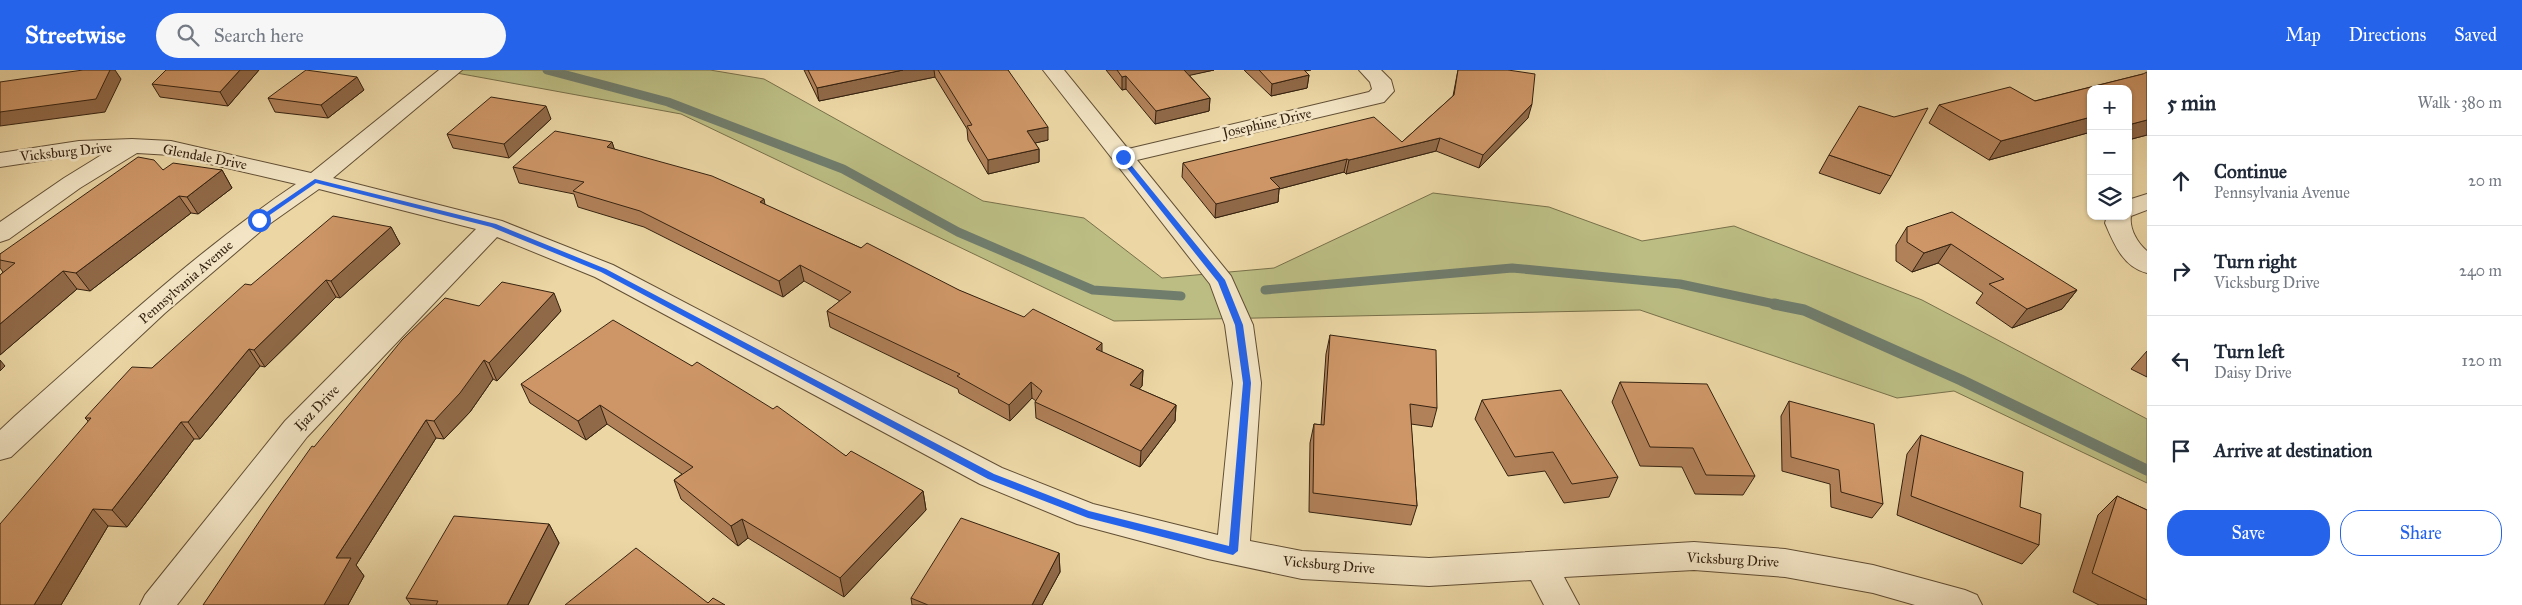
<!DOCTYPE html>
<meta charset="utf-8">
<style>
body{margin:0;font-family:"IM FELL Great Primer",serif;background:#f6f6f7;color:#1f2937}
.controls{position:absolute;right:15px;top:15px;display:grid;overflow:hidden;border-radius:10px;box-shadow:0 1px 4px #0004}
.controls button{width:45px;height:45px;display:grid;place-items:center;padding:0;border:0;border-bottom:1px solid #e0e1e3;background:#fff;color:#1f2937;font:25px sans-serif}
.stop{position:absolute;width:15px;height:15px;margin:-11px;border:4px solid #2563eb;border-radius:50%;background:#fff}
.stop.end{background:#2563eb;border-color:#fff;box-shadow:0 1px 5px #0008}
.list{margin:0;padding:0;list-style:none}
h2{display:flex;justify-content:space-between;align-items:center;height:65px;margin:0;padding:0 20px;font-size:21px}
h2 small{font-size:16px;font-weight:400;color:#747a83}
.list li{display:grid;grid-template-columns:32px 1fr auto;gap:15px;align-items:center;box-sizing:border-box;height:90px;padding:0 20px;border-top:1px solid #e0e1e3}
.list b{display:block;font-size:19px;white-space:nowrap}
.list p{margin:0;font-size:16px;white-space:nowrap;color:#747a83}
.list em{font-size:16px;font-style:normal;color:#747a83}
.actions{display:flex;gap:10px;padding:15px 20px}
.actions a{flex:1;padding:11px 0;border:1px solid #2563eb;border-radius:20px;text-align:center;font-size:18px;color:#2563eb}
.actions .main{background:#2563eb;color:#fff}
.icon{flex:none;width:28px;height:28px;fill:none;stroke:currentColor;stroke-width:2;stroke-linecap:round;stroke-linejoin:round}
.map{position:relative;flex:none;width:2147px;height:535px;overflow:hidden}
header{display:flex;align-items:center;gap:30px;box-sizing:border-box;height:70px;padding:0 25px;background:#2563eb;color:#fff}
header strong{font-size:24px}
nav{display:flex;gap:28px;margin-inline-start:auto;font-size:18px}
.search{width:350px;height:45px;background:#f6f6f7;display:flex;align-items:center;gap:12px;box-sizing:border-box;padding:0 18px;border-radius:28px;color:#747a83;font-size:19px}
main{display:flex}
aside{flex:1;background:#fff}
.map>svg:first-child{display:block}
.green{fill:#bbbd83;stroke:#78704a}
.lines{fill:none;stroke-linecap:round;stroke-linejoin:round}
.stream-far1{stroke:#707d6d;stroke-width:9}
.stream{stroke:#707d6d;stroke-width:11}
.minor-casing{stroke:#624f35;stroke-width:2}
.minor{fill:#f2e4c4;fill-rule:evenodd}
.wall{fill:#b18159;stroke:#352210}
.shaded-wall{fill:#906948;stroke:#352210}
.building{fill:#ce9667;stroke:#352210}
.route{fill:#2563eb}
.labels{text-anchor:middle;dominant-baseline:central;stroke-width:5;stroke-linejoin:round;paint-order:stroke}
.street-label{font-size:14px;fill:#352210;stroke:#f2e4c4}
</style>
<header>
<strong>Streetwise</strong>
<div class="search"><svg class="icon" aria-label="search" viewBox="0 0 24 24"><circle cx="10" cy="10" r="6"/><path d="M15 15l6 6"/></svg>Search here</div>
<nav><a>Map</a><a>Directions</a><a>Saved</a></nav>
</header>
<main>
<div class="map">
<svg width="2147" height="535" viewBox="0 0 2147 535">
<rect width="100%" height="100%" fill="#ebd6a4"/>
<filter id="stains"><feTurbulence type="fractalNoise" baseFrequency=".004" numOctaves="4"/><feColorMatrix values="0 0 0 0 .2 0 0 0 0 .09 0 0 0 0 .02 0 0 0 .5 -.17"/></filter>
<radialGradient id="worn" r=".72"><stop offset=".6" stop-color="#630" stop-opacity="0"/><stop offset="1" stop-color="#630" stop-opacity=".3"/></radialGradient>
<path class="green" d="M440,0H710L764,9L983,131L1084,148L1162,208L1274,198L1433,123L1549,137L1642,171L1734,156L1922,230L2147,349V413L1954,321L1897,328L1640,240L1114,251L681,44Z"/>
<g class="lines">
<path class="stream-far1" d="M547,0L668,32L843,99L958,162L1093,220L1181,226
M1265,220L1512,198L1680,214L1780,235"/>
<path class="stream" d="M1774,234L1804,240L1961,310L2147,400"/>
<g class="minor-casing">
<path id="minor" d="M439,0H462L333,108L502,151L613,195L1002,398L1093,434L1218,465L1233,313L1225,255L1210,214L1043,0H1064L1128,79L1369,22L1372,19L1370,12L1359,0H1381L1391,10L1394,21L1384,32L1137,90L1231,206L1253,255L1261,313L1250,471L1302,481L1429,488L1694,472L1785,479L1873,495L1965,520L1977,525L1982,535H1915L1873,523L1785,507L1694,500L1564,507L1579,535H1544L1531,510L1429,516L1302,509L1208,489L1077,454L980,414L595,207L497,167L307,367L177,535H140L145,525L285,351L476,159L319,119L268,155L165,243L11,387L0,390V360L15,346C106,266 195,182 296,114L171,85L137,83L80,118L9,169L0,172V152L64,108L103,84L79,85L0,97V83L79,71L132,69L171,71L311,103Z
M2147,124V140L2131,146C2129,158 2137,173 2147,181V203C2123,197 2114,174 2105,153L2107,146H2128V130Z"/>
</g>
<use href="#minor" class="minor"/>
</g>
<path class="wall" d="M259,0L228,36L160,27L152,14Z
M804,0H1008L1048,70L1035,73L1039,79V92L988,104L968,70L967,59L935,7L819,31Z
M1106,0H1214L1189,5L1210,28L1209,41L1155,54L1126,19L1122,20Z
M1244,0H1311L1305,1L1309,5L1307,18L1271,26Z
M1458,0H1508L1528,48L1479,98L1436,81L1346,104L1344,102L1279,119L1278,132L1215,148L1182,107L1183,93L1402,72L1453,26Z
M2143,4L2147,65L2128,70V19H2091V62L1989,90L1929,53L1939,35L2035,31Z
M364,20L328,48L275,42L268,28Z
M551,49L509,88L453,78L447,64Z
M612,72L614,79L765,135L861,178L1143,300L1142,316L1139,319L1176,335L1175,351L1140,397L1036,348L1035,332L1036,331L1032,328L1010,351L959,323L958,319L830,257L827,241L840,231L804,211L783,227L644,157L578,137L574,124L519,113L513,97Z
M1829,85L1891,106L1880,124L1819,103Z
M163,100H222L232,118L198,144L191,143L90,221L77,219L0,285V205L3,202L0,198V184Z
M391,157L400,174L340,228L336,227L265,297L260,296L200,369H194L127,457L108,456L61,535L88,351L85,348L152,298L251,215Z
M1907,157L2077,220L2062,239L2012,258L1976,233L1983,223L1938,193L1912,202L1896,191V175Z
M479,236L561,241L497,311L493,309L470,342L444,369L436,368L356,495L364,506L348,535L314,377Z
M1330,265L1437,338L1432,357L1411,354L1417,436L1411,455L1309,442L1310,373L1314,354L1321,355L1326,284Z
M2147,281V307L2131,299Z
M692,296L846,386L923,421L926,440L844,527L748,468L738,476L681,429L674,410L682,404L607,354L586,370L530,333L521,314Z
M1620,312L1755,406L1743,425L1695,424L1682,397L1640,396L1612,332Z
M1482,330L1618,407L1609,427L1564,433L1545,401L1508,406L1475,349Z
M1789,331L1883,434L1872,448L1831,437L1830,414L1782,401L1781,346Z
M1921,365L2020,437L2039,475L2022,494L1897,445L1907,384Z
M2117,426L2147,440V535H2099L2073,522L2098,445Z
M549,454L559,473L528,535H411L406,528Z
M1059,483L1060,502L1042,535H912L911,528Z"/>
<path class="shaded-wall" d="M110,0H115L121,9L105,42L0,56V42Z
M240,0H259L228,36L220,22Z
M903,0H934L935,7L819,31L817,18Z
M1179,0H1214L1178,8Z
M1309,5L1307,18L1271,26L1272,14Z
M1126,6V19L1122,20V7Z
M357,7L364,20L328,48L321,35Z
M1210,28L1209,41L1155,54L1156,41Z
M1532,34L1528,48L1479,98L1483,85Z
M546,36L551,49L509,88L504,74Z
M2091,47V62L1989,90L2001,71Z
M2147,50V65L2128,70V55Z
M1048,57V70L1027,75V61Z
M1440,68L1436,81L1346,104L1349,90Z
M612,72L617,87L607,77Z
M1039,79V92L988,104V90Z
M1347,89L1344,102L1279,119L1278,132L1215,148L1216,134L1270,108Z
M222,100L232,118L198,144L187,127Z
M179,126L191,143L90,221L76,203Z
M764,129L767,145L760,132Z
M391,157L400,174L340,228L331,211Z
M1951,174L1938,193L1912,202L1924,183Z
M800,195L804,211L783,227L779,211Z
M63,201L77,219L0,285V254Z
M326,210L336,227L265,297L254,280Z
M2077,220L2062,239L2012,258L2027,239Z
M554,223L561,241L497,311L489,293Z
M1102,273V289L1096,279Z
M249,279L260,296L200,369L188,352Z
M0,290L5,296L0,301Z
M484,290L493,309L470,342L444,369L434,351Z
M1143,300L1142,316L1129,331L1130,315Z
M1031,312L1032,328L1010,351L1009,335Z
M600,335L607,354L586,370L578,351Z
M1176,335L1175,351L1140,397L1141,381Z
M426,350L436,368L356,495L364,506L348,535H324L336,488Z
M181,352L194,369L127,457L112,440Z
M923,421L926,440L844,527L840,508Z
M93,439L108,456L61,535H34Z
M742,449L748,468L738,476L731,456Z
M549,454L559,473L528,535H507Z
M1059,483L1060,502L1042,535H1032Z"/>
<path class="building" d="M83,0H110L96,29L0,42V12Z
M166,0H240L220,22L152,14Z
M306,0L357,7L321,35L268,28Z
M808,0H903L817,18Z
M938,0H1008L1048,57L1027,61L1039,79L988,90L967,56L972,55Z
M1117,0H1184L1210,28L1156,41L1126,6L1122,7Z
M1259,0H1304L1309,5L1272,14Z
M1458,0H1508L1535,4L1532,34L1483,85L1440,68L1349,90L1347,89L1270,108L1280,118L1216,134L1183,93L1374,47L1402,72L1454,25Z
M2147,2V50L2128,55V19H2091V47L2001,71L1939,35L2010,17L2035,31L2143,4Z
M491,27L546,36L504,74L447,64Z
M1859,36L1894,47L1928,38L1891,106L1829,85Z
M555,61L612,72L607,77L712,106L764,129L760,132L861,178L867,173L959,220L1024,247L1033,239L1102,273L1096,279L1143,300L1130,315L1176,335L1141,381L1035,332L1042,321L1031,312L1009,335L957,306L960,304L827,241L851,222L800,195L779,211L640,141L573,121L584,112L513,97Z
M138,87L154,90L163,100L173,93L222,100L187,127L179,126L76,203L63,201L0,254V205L15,193L0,190V184Z
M1952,142L2077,220L2027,239L1989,214L2004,209L1951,174L1924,183L1907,172V157Z
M333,146L391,157L331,211L326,210L254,280L249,279L188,352H181L112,440L93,439L34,535H0V454L91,348H85L132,297L152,298L245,214L251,215Z
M502,212L554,223L489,293L484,290L460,323L434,351L426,350L336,488H351L324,535H203L271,434L312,376L314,377L402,270L445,228L479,236Z
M613,250L692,296L697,292L773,339L777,336L846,386L851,381L923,421L840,508L742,449L731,456L674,410L693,397L600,335L578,351L521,314Z
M1330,265L1436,280L1437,338L1410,334L1417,436L1313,423L1314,354L1324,355Z
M1620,312L1707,314L1755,406L1706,405L1693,378L1650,377Z
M1561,320L1618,407L1572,414L1553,382L1515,387L1482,330Z
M1789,331L1874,354L1883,434L1841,422L1839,400L1791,387Z
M1921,365L2023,402L2020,437L2041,444L2039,475L1911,426Z
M2117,426L2147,440V530L2092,503Z
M454,446L549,454L507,535H436L438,531L406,528Z
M961,448L1059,483L1032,535H928L911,528Z
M636,478L708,533L713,528L725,535H565Z"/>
<path class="route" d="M1123,85L1225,210L1243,255L1251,313L1238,481L1233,485L1088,448L988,409L601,202L491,157L316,113L261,151L255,150L315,109L496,154L606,199L994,404L1089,441L1229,476L1243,313L1235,255L1218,212L1120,89Z"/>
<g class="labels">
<g class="street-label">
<text transform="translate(1267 53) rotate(-13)">Josephine Drive</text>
<text transform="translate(66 82) rotate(-6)">Vicksburg Drive</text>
<text transform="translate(205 87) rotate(11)">Glendale Drive</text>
<text transform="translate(186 212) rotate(-41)">Pennsylvania Avenue</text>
<text transform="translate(317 338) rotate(-46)">Ijaz Drive</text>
<text transform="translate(1733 490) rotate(3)">Vicksburg Drive</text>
<text transform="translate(1329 495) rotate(5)">Vicksburg Drive</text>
</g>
</g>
<rect width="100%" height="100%" filter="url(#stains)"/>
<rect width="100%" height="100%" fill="url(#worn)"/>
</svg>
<div class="controls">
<button>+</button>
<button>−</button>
<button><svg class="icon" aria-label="layers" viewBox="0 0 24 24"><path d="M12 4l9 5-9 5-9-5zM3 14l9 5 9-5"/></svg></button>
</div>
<div class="stop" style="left:259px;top:150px"></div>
<div class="stop end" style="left:1123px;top:87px"></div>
</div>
<aside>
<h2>5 min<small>Walk · 380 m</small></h2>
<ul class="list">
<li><svg class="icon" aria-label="ahead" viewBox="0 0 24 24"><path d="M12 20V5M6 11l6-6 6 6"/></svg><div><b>Continue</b><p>Pennsylvania Avenue</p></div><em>20 m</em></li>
<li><svg class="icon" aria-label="right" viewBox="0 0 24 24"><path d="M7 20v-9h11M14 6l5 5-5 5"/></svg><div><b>Turn right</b><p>Vicksburg Drive</p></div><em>240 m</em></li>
<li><svg class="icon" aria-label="left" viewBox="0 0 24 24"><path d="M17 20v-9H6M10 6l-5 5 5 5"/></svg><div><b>Turn left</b><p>Daisy Drive</p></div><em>120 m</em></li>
<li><svg class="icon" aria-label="arrive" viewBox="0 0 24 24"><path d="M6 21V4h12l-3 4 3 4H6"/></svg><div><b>Arrive at destination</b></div></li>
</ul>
<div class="actions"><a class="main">Save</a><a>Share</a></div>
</aside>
</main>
